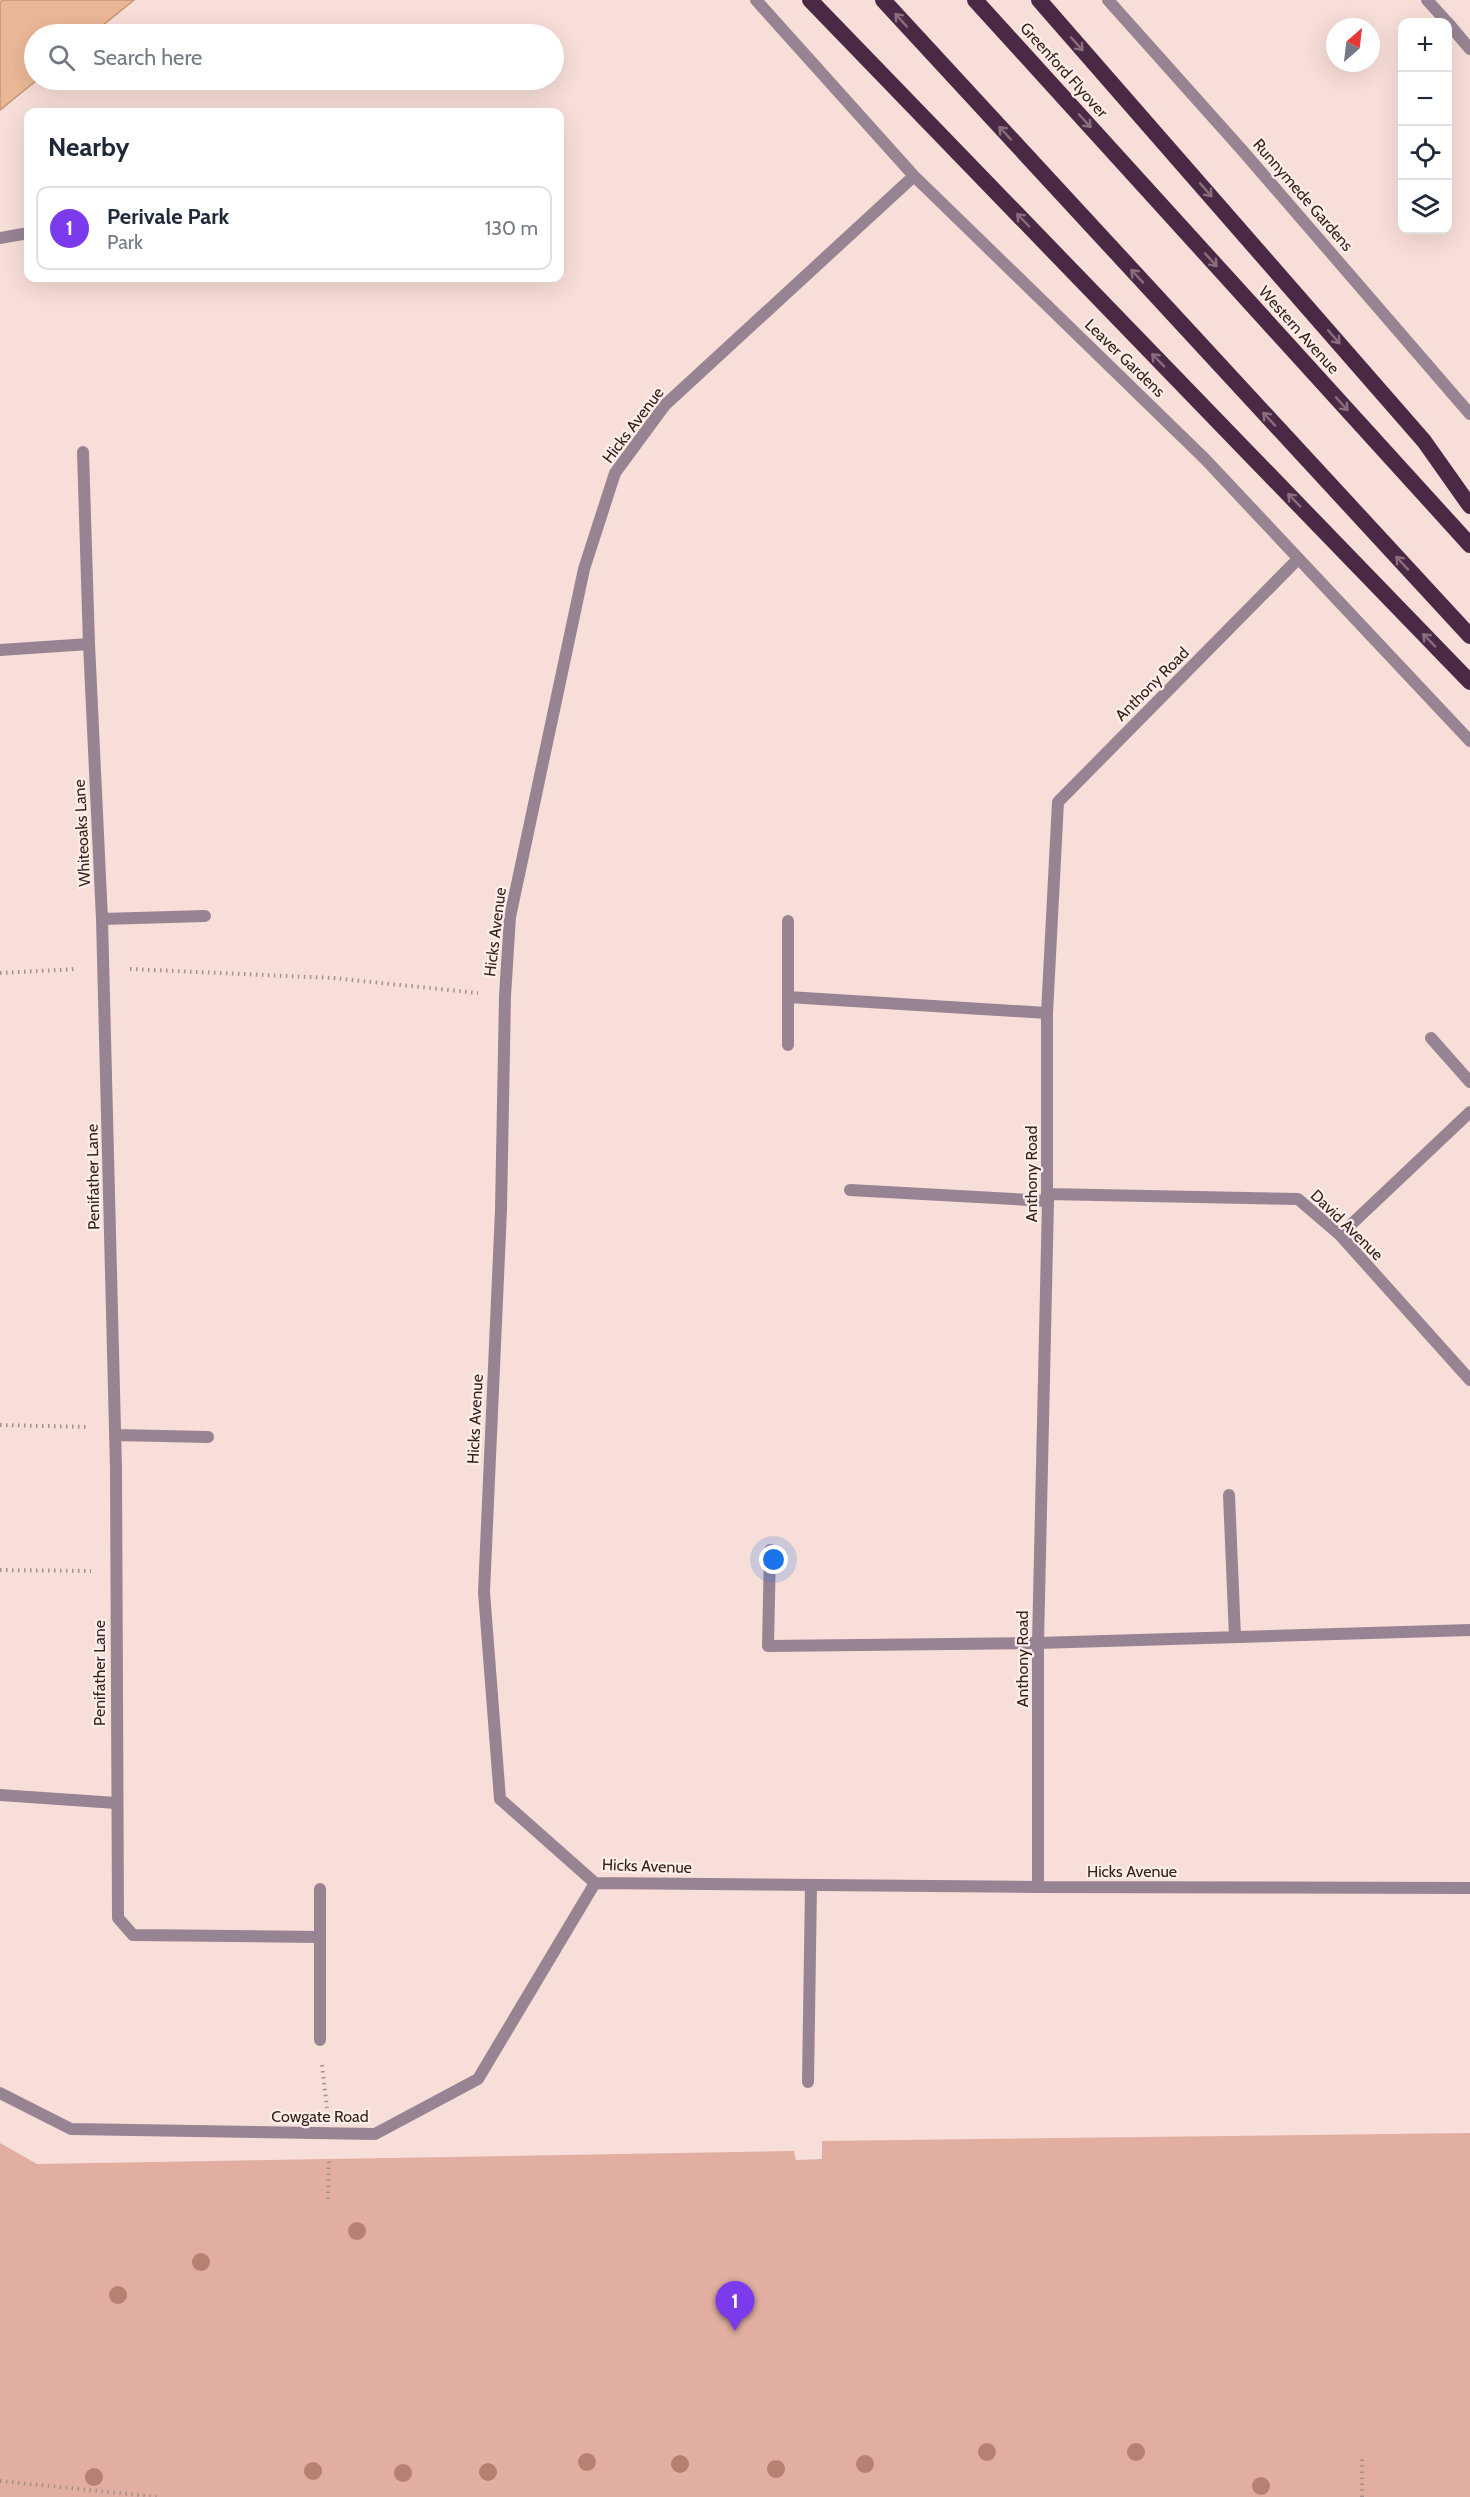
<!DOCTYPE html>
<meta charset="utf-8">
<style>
body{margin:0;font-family:Cabin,sans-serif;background:#f6f6f7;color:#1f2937}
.controls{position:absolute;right:18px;top:18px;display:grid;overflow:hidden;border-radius:12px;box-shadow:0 6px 24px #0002}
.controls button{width:54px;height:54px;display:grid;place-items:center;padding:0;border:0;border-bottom:2px solid #e0e1e3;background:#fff;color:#1f2937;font:30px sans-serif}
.compass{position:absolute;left:1326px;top:18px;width:54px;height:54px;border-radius:50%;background:#fff;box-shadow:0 6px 24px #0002;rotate:28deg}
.you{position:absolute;left:774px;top:1560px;width:21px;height:21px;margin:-15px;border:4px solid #fff;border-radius:50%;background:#1a73e8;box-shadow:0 0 0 9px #1a73e833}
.badge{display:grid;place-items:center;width:39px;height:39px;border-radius:50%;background:#7c3aed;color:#fff;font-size:20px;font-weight:700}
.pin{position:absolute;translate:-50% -50px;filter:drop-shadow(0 2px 3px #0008)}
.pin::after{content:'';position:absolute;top:32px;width:21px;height:18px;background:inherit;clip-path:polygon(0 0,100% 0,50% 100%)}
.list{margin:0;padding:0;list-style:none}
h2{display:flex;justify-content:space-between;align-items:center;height:78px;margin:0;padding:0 24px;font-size:26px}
h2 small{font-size:20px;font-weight:400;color:#747a83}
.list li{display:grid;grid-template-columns:39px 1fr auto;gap:18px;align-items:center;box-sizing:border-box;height:84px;margin:0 12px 12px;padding:0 12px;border:2px solid #e0e1e3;border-radius:12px}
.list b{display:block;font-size:22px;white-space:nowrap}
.list p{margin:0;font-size:20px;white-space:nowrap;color:#747a83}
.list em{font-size:20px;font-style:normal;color:#747a83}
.icon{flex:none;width:33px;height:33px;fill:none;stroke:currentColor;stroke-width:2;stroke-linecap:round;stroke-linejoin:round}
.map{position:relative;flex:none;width:1470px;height:2497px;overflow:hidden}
.search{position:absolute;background:#fff;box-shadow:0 6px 24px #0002;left:24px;top:24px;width:540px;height:66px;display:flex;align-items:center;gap:15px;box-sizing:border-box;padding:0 21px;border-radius:33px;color:#747a83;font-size:22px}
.panel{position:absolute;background:#fff;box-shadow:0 6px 24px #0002;left:24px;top:108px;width:540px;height:174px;border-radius:12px}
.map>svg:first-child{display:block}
.green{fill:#e1aea1}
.building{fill:#ebb897;stroke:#c79676;stroke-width:1.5}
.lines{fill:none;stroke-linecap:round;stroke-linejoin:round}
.path{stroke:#a8908a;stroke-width:4;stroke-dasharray:1.5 4.5;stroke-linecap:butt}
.service{stroke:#988393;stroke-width:12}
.minor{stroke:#988393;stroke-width:12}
.trunk{stroke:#4b2844;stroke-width:16}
.tree{fill:#b88073}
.oneway{stroke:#896e7e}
.labels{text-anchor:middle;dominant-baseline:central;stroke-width:4.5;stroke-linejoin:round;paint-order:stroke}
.street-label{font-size:16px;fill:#38211b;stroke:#fcefeb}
</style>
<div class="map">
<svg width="1470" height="2497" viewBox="0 0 1470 2497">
<rect width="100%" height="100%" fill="#f8ded8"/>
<path class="green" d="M1470,2133V2497H0V2143L37,2164L794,2151L796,2160L822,2159V2141Z"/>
<path class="building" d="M3,0H134L92,34H34V80H37L0,110V2Z"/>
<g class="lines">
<path class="path" d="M130,969L333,978L478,993
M0,973L77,969
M0,1425L89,1427
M0,1570L91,1571
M322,2065L327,2108
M328,2199L329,2160
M0,2481L159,2497
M1362,2497V2456"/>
<path class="service" d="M1427,0L1447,22
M1448,23L1470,49
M788,997L1047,1013
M1431,1038L1470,1082
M788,1045V921
M850,1190L1048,1201
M1340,1235L1470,1112
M1229,1495L1235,1637
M770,1550L768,1646L1038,1643L1470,1630
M808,2082L811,1886"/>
<path class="minor" d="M756,0L914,176L1205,459L1470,741
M1108,0L1242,150L1470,414
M914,176L665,405L615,473L584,569L510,917L505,996L501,1210L484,1592L500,1799L595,1883L1038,1887L1470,1888
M0,238L28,233
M83,452L89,644L102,919L205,916
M0,650L89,644
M102,919L116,1469L118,1918L133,1935L320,1937
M1047,1194L1298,1199L1340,1235L1470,1380
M115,1435L208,1437
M0,1795L116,1803
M1038,1887V1643L1048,1201L1047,1194V1013L1058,802L1298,559
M320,2040V1889
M0,2093L71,2129L375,2134L478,2079L595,1883"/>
<path class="trunk" d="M810,0L1470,682
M883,0L1470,636
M975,0L1470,545
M1039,0L1424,441L1470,506"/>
</g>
<g class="tree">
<circle cx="357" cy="2231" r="9"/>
<circle cx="201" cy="2262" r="9"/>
<circle cx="118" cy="2295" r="9"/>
<circle cx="987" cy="2452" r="9"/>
<circle cx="1136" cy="2452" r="9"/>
<circle cx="587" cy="2462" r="9"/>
<circle cx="680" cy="2464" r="9"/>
<circle cx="865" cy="2464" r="9"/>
<circle cx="776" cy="2469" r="9"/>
<circle cx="313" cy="2471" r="9"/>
<circle cx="488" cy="2472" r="9"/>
<circle cx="403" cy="2473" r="9"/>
<circle cx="94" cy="2477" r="9"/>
<circle cx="1261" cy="2486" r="9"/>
</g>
<defs><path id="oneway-shaft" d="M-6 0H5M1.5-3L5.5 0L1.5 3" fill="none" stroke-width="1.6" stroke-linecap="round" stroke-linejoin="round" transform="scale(1.5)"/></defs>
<g class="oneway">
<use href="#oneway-shaft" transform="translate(901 20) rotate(-132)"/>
<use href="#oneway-shaft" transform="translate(1077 44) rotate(48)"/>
<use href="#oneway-shaft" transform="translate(1085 121) rotate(48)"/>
<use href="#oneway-shaft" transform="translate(1005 133) rotate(-133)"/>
<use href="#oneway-shaft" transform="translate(1206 190) rotate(49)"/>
<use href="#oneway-shaft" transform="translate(1023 220) rotate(-134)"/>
<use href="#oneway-shaft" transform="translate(1211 260) rotate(48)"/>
<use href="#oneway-shaft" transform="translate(1137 276) rotate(-133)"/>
<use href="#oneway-shaft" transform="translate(1334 337) rotate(49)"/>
<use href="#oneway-shaft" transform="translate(1158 360) rotate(-134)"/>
<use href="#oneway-shaft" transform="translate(1342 404) rotate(48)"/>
<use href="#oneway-shaft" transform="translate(1269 419) rotate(-133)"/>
<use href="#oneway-shaft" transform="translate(1294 500) rotate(-134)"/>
<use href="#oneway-shaft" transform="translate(1402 563) rotate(-133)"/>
<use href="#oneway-shaft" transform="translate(1429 640) rotate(-134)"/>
</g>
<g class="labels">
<g class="street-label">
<text transform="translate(1064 70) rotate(48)">Greenford Flyover</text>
<text transform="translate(1303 195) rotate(49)">Runnymede Gardens</text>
<text transform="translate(1299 330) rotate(48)">Western Avenue</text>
<text transform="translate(1125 358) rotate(44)">Leaver Gardens</text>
<text transform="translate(633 425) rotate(-53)">Hicks Avenue</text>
<text transform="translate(1152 684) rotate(-45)">Anthony Road</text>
<text transform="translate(82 833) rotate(-93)">Whiteoaks Lane</text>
<text transform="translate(495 932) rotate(-83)">Hicks Avenue</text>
<text transform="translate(1031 1174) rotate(-90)">Anthony Road</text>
<text transform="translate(93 1177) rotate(-91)">Penifather Lane</text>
<text transform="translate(1347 1225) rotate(44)">David Avenue</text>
<text transform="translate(475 1419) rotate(-87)">Hicks Avenue</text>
<text transform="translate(1022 1659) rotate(-90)">Anthony Road</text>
<text transform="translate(99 1673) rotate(-90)">Penifather Lane</text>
<text transform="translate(647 1866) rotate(2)">Hicks Avenue</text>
<text x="1132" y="1871">Hicks Avenue</text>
<text x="320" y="2116">Cowgate Road</text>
</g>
</g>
</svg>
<div class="controls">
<button>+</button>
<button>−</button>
<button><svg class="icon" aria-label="locate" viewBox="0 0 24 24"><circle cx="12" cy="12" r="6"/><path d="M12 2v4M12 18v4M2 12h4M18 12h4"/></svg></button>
<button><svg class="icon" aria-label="layers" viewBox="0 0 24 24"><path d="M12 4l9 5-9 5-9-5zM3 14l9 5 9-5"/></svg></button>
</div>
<svg class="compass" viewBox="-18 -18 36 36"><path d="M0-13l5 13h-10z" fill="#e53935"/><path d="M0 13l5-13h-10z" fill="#747a83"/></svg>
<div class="you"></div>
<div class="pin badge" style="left:735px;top:2331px">1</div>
<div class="search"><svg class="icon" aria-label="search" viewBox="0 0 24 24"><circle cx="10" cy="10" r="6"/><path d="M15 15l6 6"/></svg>Search here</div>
<section class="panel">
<h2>Nearby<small></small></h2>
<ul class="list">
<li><span class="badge">1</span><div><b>Perivale Park</b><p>Park</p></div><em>130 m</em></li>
</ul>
</section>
</div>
